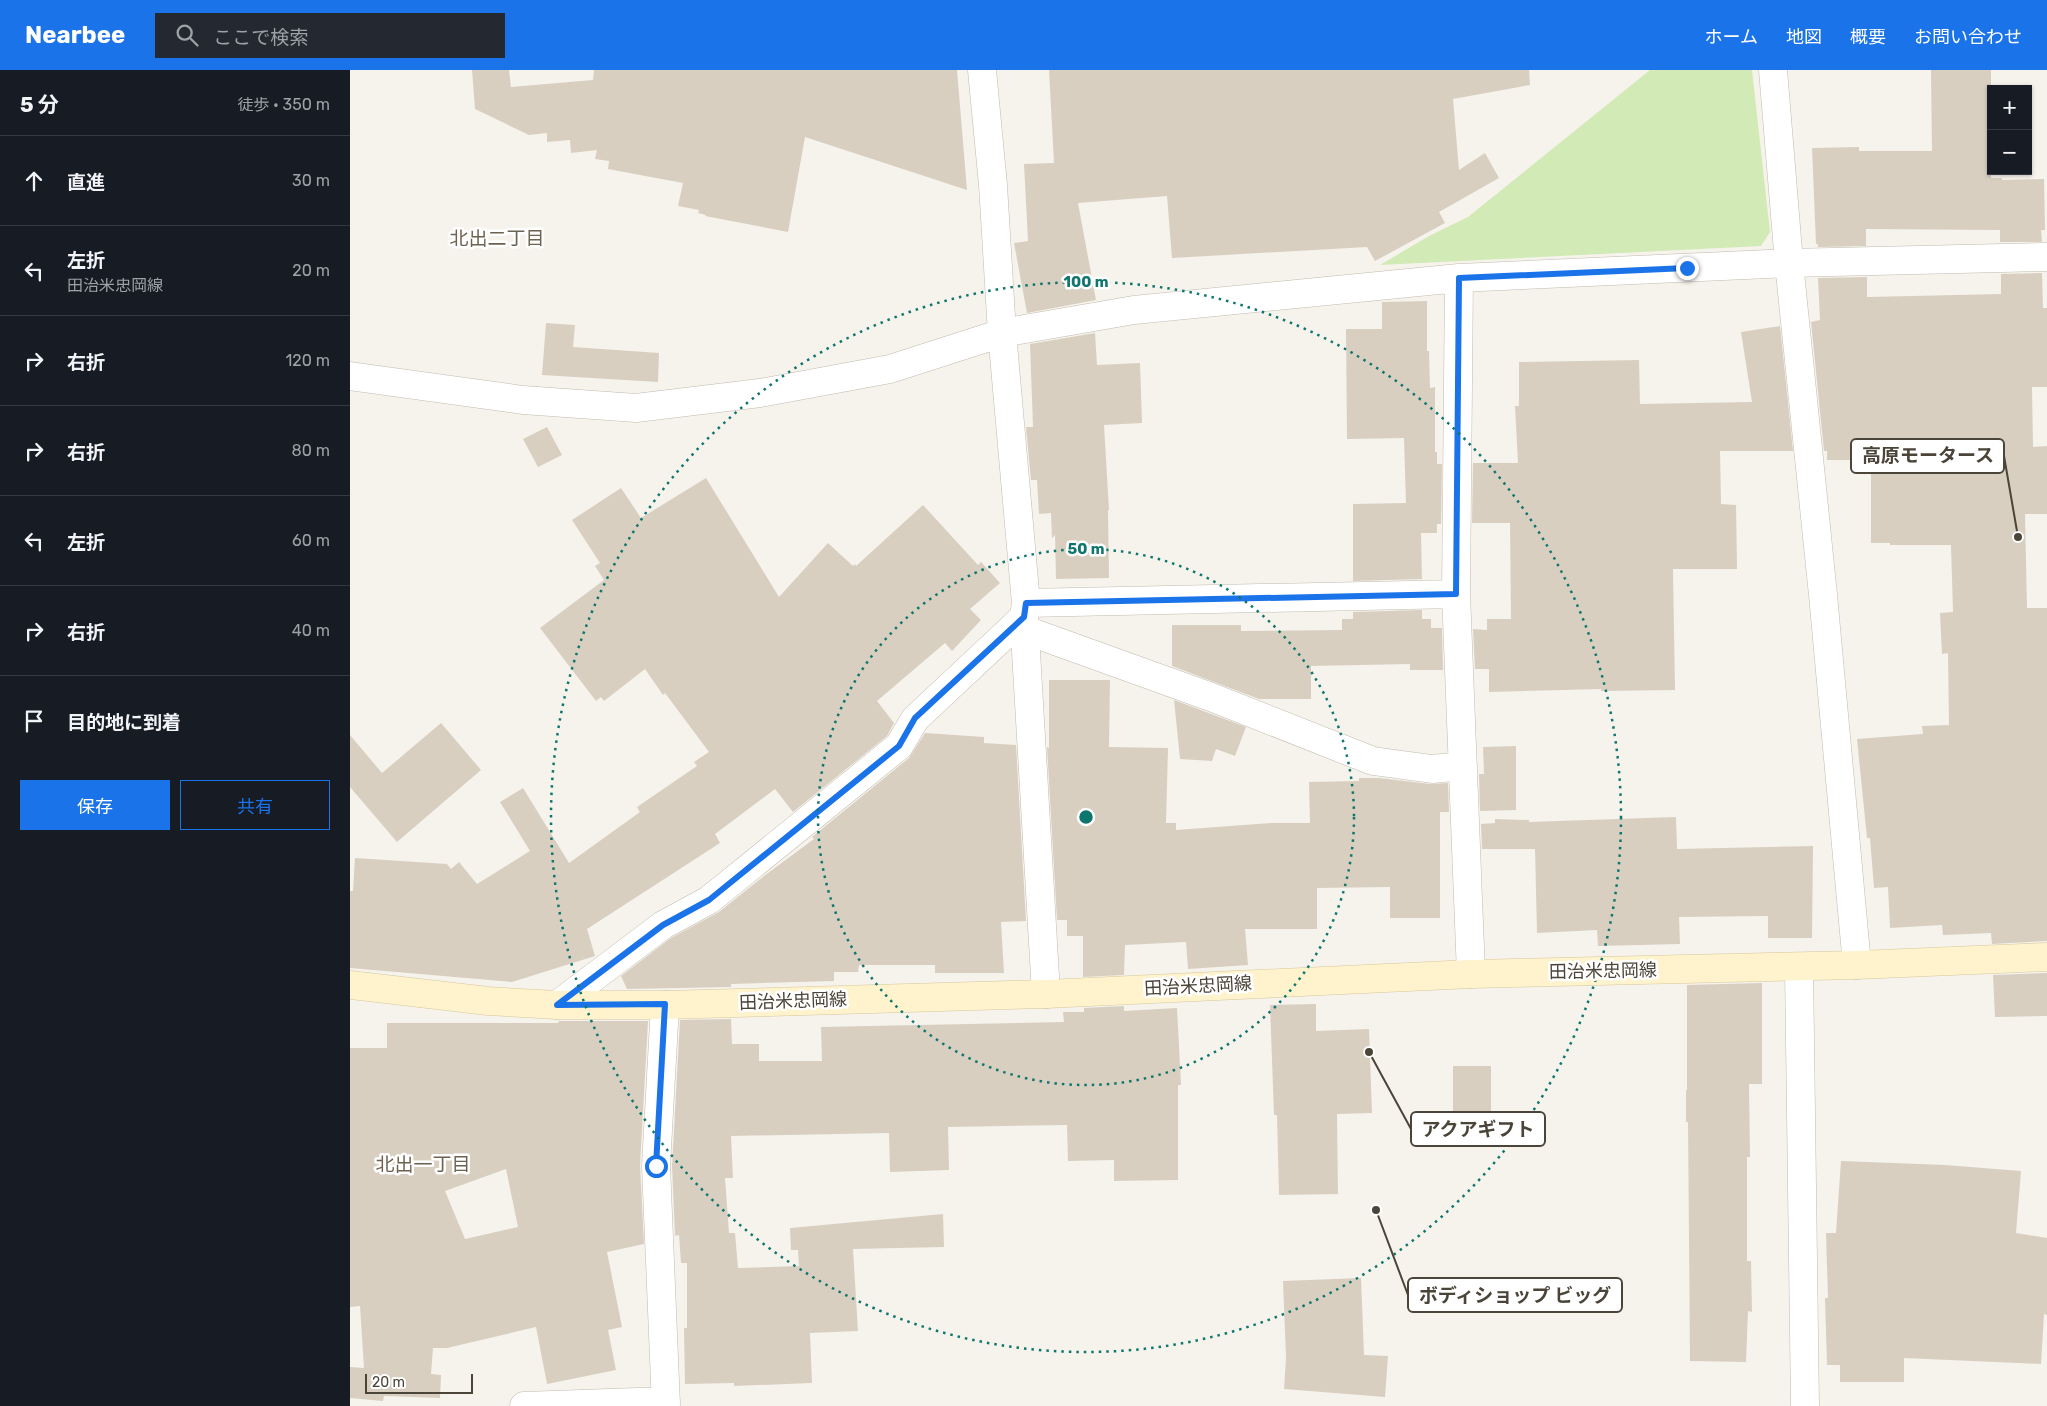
<!DOCTYPE html>
<html lang="ja">
<meta charset="utf-8">
<style>
body{margin:0;font-family:Rubik,"Noto Sans JP",sans-serif;background:#242831;color:#f1f3f6}
.controls{position:absolute;right:15px;top:15px;display:grid;overflow:hidden;border-radius:0px;box-shadow:0 1px 4px #0004}
.controls button{width:45px;height:45px;display:grid;place-items:center;padding:0;border:0;border-bottom:1px solid #363941;background:#171b24;color:#f1f3f6;font:25px sans-serif}
.scale{position:absolute;left:15px;bottom:12px;width:108px;box-sizing:border-box;padding-left:5px;border:2px solid #4b4439;border-top:0;font-size:14px;line-height:18px;white-space:nowrap;color:#4b4439;-webkit-text-stroke:4px #fff;paint-order:stroke}
.stop{position:absolute;width:15px;height:15px;margin:-11px;border:4px solid #1a73e8;border-radius:50%;background:#fff}
.stop.end{background:#1a73e8;border-color:#fff;box-shadow:0 1px 5px #0008}
.list{margin:0;padding:0;list-style:none}
h2{display:flex;justify-content:space-between;align-items:center;height:65px;margin:0;padding:0 20px;font-size:21px}
h2 small{font-size:16px;font-weight:400;color:#9ea1a6}
.list li{display:grid;grid-template-columns:32px 1fr auto;gap:15px;align-items:center;box-sizing:border-box;height:90px;padding:0 20px;border-top:1px solid #363941}
.list b{display:block;font-size:19px;white-space:nowrap}
.list p{margin:0;font-size:16px;white-space:nowrap;color:#9ea1a6}
.list em{font-size:16px;font-style:normal;color:#9ea1a6}
.actions{display:flex;gap:10px;padding:15px 20px}
.actions a{flex:1;padding:11px 0;border:1px solid #1a73e8;border-radius:0px;text-align:center;font-size:18px;color:#1a73e8}
.actions .main{background:#1a73e8;color:#fff}
.icon{flex:none;width:28px;height:28px;fill:none;stroke:currentColor;stroke-width:2;stroke-linecap:round;stroke-linejoin:round}
.map{position:relative;flex:none;width:1697px;height:1336px;overflow:hidden}
header{display:flex;align-items:center;gap:30px;box-sizing:border-box;height:70px;padding:0 25px;background:#1a73e8;color:#fff}
header strong{font-size:24px}
nav{display:flex;gap:28px;margin-inline-start:auto;font-size:18px}
.search{width:350px;height:45px;background:#242831;display:flex;align-items:center;gap:12px;box-sizing:border-box;padding:0 18px;border-radius:0px;color:#9ea1a6;font-size:19px}
main{display:flex}
aside{flex:1;background:#171b24}
.map>svg:first-child{display:block}
.green{fill:#d2eab5}
.building{fill:#d8cfc1;fill-rule:evenodd}
.lines{fill:none;stroke-linecap:round;stroke-linejoin:round}
.minor-casing{stroke:#c2bbae;stroke-width:29}
.secondary-casing{stroke:#d6c79b;stroke-width:29}
.minor{stroke:#fff;stroke-width:28}
.secondary{stroke:#fff3cd;stroke-width:28}
.route{stroke:#1a73e8;stroke-width:6}
.ring{fill:none;stroke:#0f766e;stroke-width:2.5;stroke-dasharray:2.5 5}
.labels{text-anchor:middle;dominant-baseline:central;stroke-width:5;stroke-linejoin:round;paint-order:stroke}
.street-label{font-size:18px;fill:#4b4439;stroke:#fff}
.neighbourhood-label{font-size:19px;fill:#6e6250;stroke:#fff}
.centre{fill:#0f766e;stroke:#fff;stroke-width:2.5}
.ring-label{font-size:15px;text-anchor:middle;font-weight:bold;fill:#0f766e;stroke:#fff;stroke-width:5;stroke-linejoin:round;paint-order:stroke}
.leader{fill:none;stroke:#4b4439;stroke-width:2}
.callout-dot{fill:#4b4439;stroke:#fff;stroke-width:2}
.callout{fill:#fff;stroke:#4b4439;stroke-width:2}
.callout-label{font-size:19px;text-anchor:middle;font-weight:bold;fill:#4b4439}
</style>
<header>
<strong>Nearbee</strong>
<div class="search"><svg class="icon" aria-label="search" viewBox="0 0 24 24"><circle cx="10" cy="10" r="6"/><path d="M15 15l6 6"/></svg>ここで検索</div>
<nav><a>ホーム</a><a>地図</a><a>概要</a><a>お問い合わせ</a></nav>
</header>
<main>
<aside>
<h2>5 分<small>徒歩 · 350 m</small></h2>
<ul class="list">
<li><svg class="icon" aria-label="ahead" viewBox="0 0 24 24"><path d="M12 20V5M6 11l6-6 6 6"/></svg><div><b>直進</b></div><em>30 m</em></li>
<li><svg class="icon" aria-label="left" viewBox="0 0 24 24"><path d="M17 20v-9H6M10 6l-5 5 5 5"/></svg><div><b>左折</b><p>田治米忠岡線</p></div><em>20 m</em></li>
<li><svg class="icon" aria-label="right" viewBox="0 0 24 24"><path d="M7 20v-9h11M14 6l5 5-5 5"/></svg><div><b>右折</b></div><em>120 m</em></li>
<li><svg class="icon" aria-label="right" viewBox="0 0 24 24"><path d="M7 20v-9h11M14 6l5 5-5 5"/></svg><div><b>右折</b></div><em>80 m</em></li>
<li><svg class="icon" aria-label="left" viewBox="0 0 24 24"><path d="M17 20v-9H6M10 6l-5 5 5 5"/></svg><div><b>左折</b></div><em>60 m</em></li>
<li><svg class="icon" aria-label="right" viewBox="0 0 24 24"><path d="M7 20v-9h11M14 6l5 5-5 5"/></svg><div><b>右折</b></div><em>40 m</em></li>
<li><svg class="icon" aria-label="arrive" viewBox="0 0 24 24"><path d="M6 21V4h12l-3 4 3 4H6"/></svg><div><b>目的地に到着</b></div></li>
</ul>
<div class="actions"><a class="main">保存</a><a>共有</a></div>
</aside>
<div class="map">
<svg width="1697" height="1336" viewBox="0 0 1697 1336">
<rect width="100%" height="100%" fill="#f6f3ec"/>
<path class="green" d="M1300,0H1402L1420,162L1411,176L1030,195L1079,166L1118,147Z"/>
<path class="building" d="M122,0H159L161,17L243,10L244,0H607L617,120L455,67L438,162L355,146L356,145L348,143L349,140L328,136L333,113L258,99L259,91L245,89L247,80L221,83L220,70L197,72V63L179,65L125,39Z
M699,0H1179L1180,15L1103,29L1109,100L1135,83L1149,108L1089,142L1095,153L1025,191L1017,177L822,188L817,126L728,133L746,230L677,243L664,173L678,171L674,94L704,93Z
M1581,0H1641V108H1652V110L1694,109L1695,160H1691L1692,172H1650V160L1516,159V176L1468,177V174H1466L1462,78L1509,77V81H1582Z
M1692,203L1693,238H1697V317H1682L1683,377L1697,376V444H1675L1677,538H1697V871L1642,874L1641,863L1593,865L1592,855L1540,858L1538,817L1524,818L1520,768H1517L1507,669L1573,664L1572,656L1599,655L1598,583L1592,584L1590,543L1603,542L1601,475H1540V473H1521V390H1477V381H1474L1461,252L1470,250L1468,208L1517,207V227L1651,224V204Z
M1077,231V281H1079L1080,318L1085,317V382H1087V394H1092L1091,454H1087V463H1071L1072,509L1003,511V434L1056,433L1054,368L997,369L996,259H1032V232Z
M196,253L225,255L223,277L309,283L308,312L192,305Z
M1430,256L1443,381H1370L1371,434L1386,435L1387,499H1323L1325,620L1251,621V619L1139,622V599H1125L1123,559L1137,560V549H1161L1160,453H1122L1123,393H1168L1165,336H1169V292L1289,290L1290,334L1402,332L1391,262Z
M745,263L747,295L790,293L792,353L754,355L759,440H758L759,508L706,509L705,465L702,468L701,443L689,444L687,410H681L676,357H683L680,274Z
M197,357L212,385L188,397L173,369Z
M356,408L429,527L478,473L503,496L505,494L506,496L573,435L628,495L631,492L650,513L620,539L631,550L602,581L595,573L527,631L544,653L537,666L443,742L425,719L365,764L370,773L237,859L245,886L162,912L0,898V821H3L5,788L97,794L101,799L109,792L127,814L180,781L150,732L173,718L219,793L290,742L287,737L347,696L344,692L359,682L315,623L313,625L295,599L254,631L251,627L246,631L190,558L254,510L245,496L250,493L222,450L271,418L291,448Z
M1072,540V549H1081V558H1092L1093,600H1060V594L961,596V629H909L822,596V555H891V561L992,560V549H1003V542Z
M699,610H760L759,677L818,678L816,753H826V760L921,753H960L959,712L1009,711V708H1029L1080,714L1098,713L1099,742H1090V848H1040V817L967,818V859H895L898,895L838,899L836,872L775,875L774,905L733,907V866H717V850H707L697,677L699,678Z
M824,630L896,657L885,686L866,679L862,691L830,689Z
M91,653L131,700L47,772L0,717V665L32,703Z
M575,663L634,667V673L666,675L676,851L651,852L654,903H585V895H509L508,902H484V911L381,914V917L277,919L271,906L321,868L369,842L414,806L464,769L462,767L559,688Z
M1166,676V740L1130,741L1129,704H1134L1133,677Z
M1326,747L1327,779L1463,776L1462,868H1418V846L1329,847L1330,874L1248,876L1247,860L1187,863L1185,779H1132L1131,754L1145,753V749L1179,750V752Z
M1697,903V946L1645,947L1643,905Z
M1412,913V1014H1399L1400,1087H1397V1191H1401L1402,1242L1398,1241L1396,1292L1340,1291L1338,1052H1336V1020H1337V915Z
M966,934V961L1019,959L1022,1043L987,1044L988,1124L929,1125L927,1045H924L920,935Z
M774,936V941L827,938L831,1015H828V1110L764,1111V1090L718,1091L717,1055L598,1057L599,1100L540,1102L539,1063L381,1066L383,1108H375L379,1163H385L388,1198L449,1196L448,1180H441L440,1158L593,1144L594,1177L503,1179L508,1261L460,1263L462,1313L384,1316V1313L335,1314L334,1258H337V1193H331L329,1165L325,1166L322,1096L330,950L381,949L382,974H409V991H472L471,957L714,952L713,942H734V938Z
M209,951H298L290,1095L294,1174L257,1182L272,1257L258,1260L266,1300L197,1314L186,1257L97,1278H83L81,1304L91,1305L90,1328L34,1326L33,1331L0,1328V1297L14,1298L10,1236L0,1237V978H37V953H208ZM156,1099L168,1157L115,1169L95,1121Z
M1103,996H1141V1068L1103,1067Z
M1491,1091L1595,1095L1671,1101L1666,1163L1697,1168V1245L1694,1244L1691,1294L1554,1288V1312H1490V1295H1477L1475,1228H1478L1476,1163H1486Z
M1011,1208L1014,1285L1038,1286L1035,1327L934,1319L936,1288L933,1211Z"/>
<g class="lines">
<g class="minor-casing">
<path id="minor" d="M632,0L643,115L652,263L676,533L674,547L696,924
M1423,0L1439,193L1473,525L1507,895
M1109,208L1106,524L1121,904
M0,306L173,330L286,338L410,323L540,299L652,263L784,240L1109,208L1439,193L1697,187
M676,533L1106,524
M675,560L861,627L1023,691L1082,699L1113,696
M1449,897L1455,1336
M207,935L313,855L359,830L549,676L565,649L674,547
M315,935L306,1096L316,1336
M174,1336L316,1331"/>
</g>
<g class="secondary-casing">
<path id="secondary" d="M0,915L138,931L207,935H315L696,924L1121,904L1507,895L1697,887"/>
</g>
<use href="#minor" class="minor"/>
<use href="#secondary" class="secondary"/>
</g>
<g class="lines">
<path class="route" d="M306,1096L315,934L207,935L313,855L359,830L549,676L565,648L674,547L676,533L1106,524L1109,208L1337,198"/>
</g>
<g class="ring">
<circle cx="736" cy="747" r="268"/>
<circle cx="736" cy="747" r="535"/>
</g>
<g class="labels">
<g class="street-label">
<text transform="translate(1253 901) rotate(-1)">田治米忠岡線</text>
<text transform="translate(848 916) rotate(-3)">田治米忠岡線</text>
<text transform="translate(443 931) rotate(-2)">田治米忠岡線</text>
</g>
<g class="neighbourhood-label">
<text x="147" y="168">北出二丁目</text>
<text x="73" y="1094">北出一丁目</text>
</g>
</g>
<circle cx="736" cy="747" r="8" class="centre"/>
<g class="ring-label">
<text x="736" y="217">100 m</text>
<text x="736" y="484">50 m</text>
</g>
<path class="leader" d="M1668 467L1654 386M1019 982L1061 1059M1026 1140L1058 1225"/>
<g class="callout-dot">
<circle cx="1668" cy="467" r="5"/>
<circle cx="1019" cy="982" r="5"/>
<circle cx="1026" cy="1140" r="5"/>
</g>
<g class="callout">
<rect x="1501" y="369" width="153" height="34" rx="5"/>
<rect x="1061" y="1042" width="134" height="34" rx="5"/>
<rect x="1058" y="1208" width="214" height="34" rx="5"/>
</g>
<g class="callout-label">
<text x="1578" y="392">高原モータース</text>
<text x="1128" y="1066">アクアギフト</text>
<text x="1165" y="1232">ボディショップ ビッグ</text>
</g>
</svg>
<div class="controls">
<button>+</button>
<button>−</button>
</div>
<div class="scale">20 m</div>
<div class="stop" style="left:306px;top:1096px"></div>
<div class="stop end" style="left:1337px;top:198px"></div>
</div>
</main>
